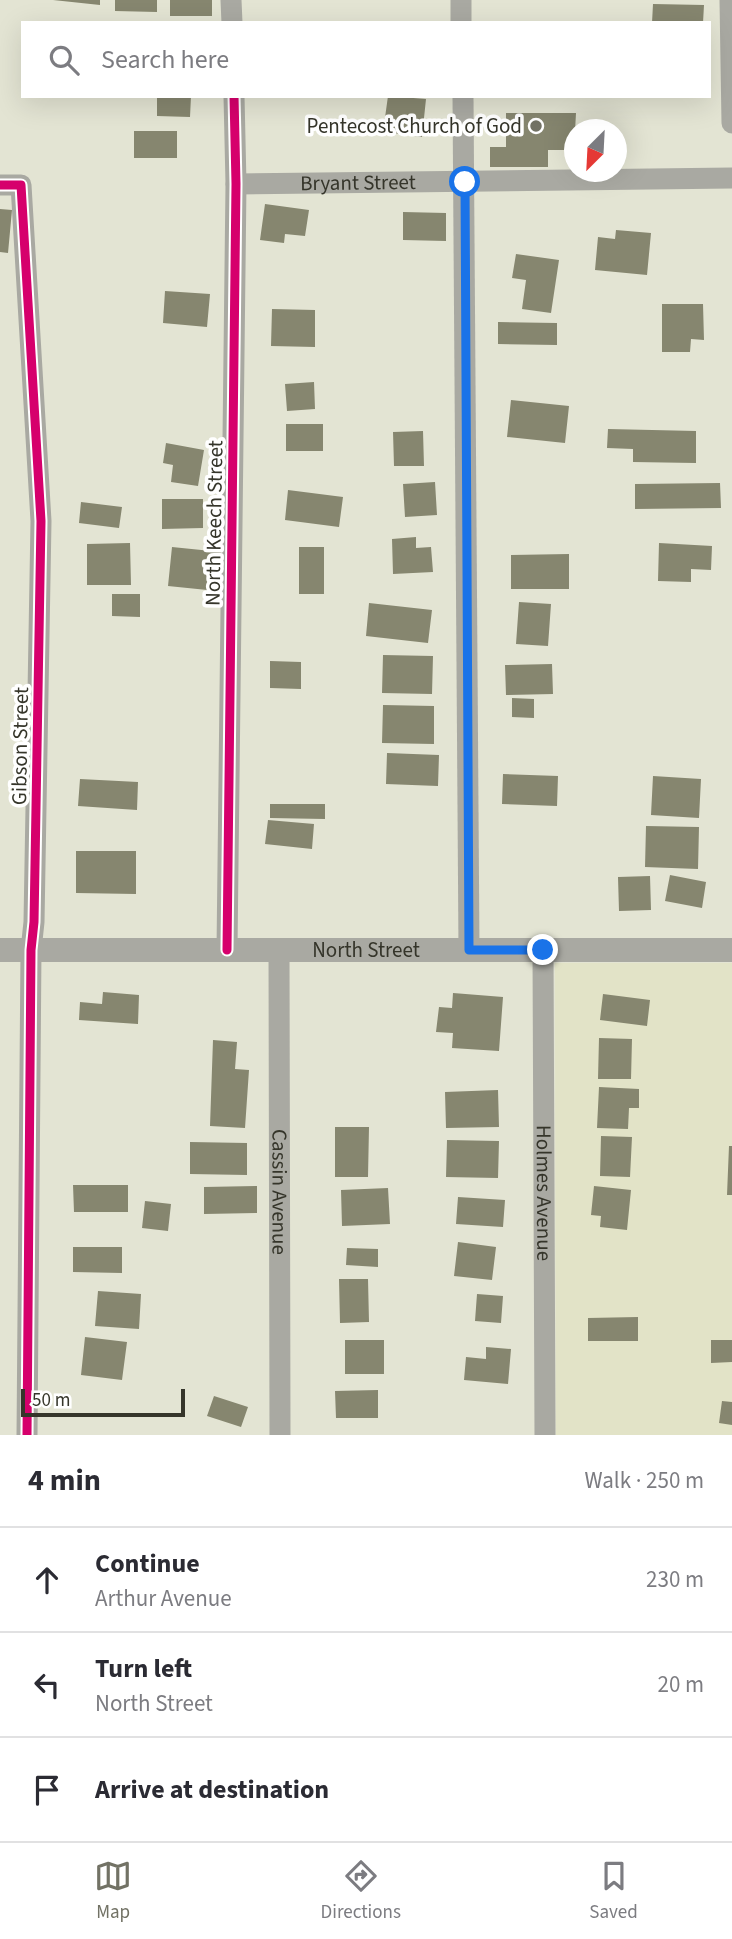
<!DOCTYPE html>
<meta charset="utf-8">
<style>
body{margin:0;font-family:"Source Sans 3",sans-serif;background:#f2f2f3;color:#2b2b33}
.compass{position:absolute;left:564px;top:119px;width:63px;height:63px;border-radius:50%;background:#fff;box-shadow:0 7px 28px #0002;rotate:204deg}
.scale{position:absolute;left:21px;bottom:18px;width:164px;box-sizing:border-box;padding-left:7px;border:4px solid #35352a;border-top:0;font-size:19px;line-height:24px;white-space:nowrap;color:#35352a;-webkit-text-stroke:5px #fff;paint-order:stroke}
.stop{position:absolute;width:21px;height:21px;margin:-16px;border:5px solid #1a73e8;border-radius:50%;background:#fff}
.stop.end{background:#1a73e8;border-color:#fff;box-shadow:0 2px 7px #0008}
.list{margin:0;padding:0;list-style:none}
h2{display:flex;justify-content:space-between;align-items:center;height:91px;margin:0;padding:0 28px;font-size:30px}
h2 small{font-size:23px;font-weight:400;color:#7c7c81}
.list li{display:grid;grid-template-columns:46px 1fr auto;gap:21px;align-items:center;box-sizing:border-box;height:105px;padding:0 28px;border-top:2px solid #e1e1e2}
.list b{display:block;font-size:26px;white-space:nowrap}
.list p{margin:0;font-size:23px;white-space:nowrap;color:#7c7c81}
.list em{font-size:23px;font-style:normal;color:#7c7c81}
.icon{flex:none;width:38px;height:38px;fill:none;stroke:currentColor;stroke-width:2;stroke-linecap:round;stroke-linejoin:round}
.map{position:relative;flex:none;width:732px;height:1435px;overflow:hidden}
.search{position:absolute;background:#fff;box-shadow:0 7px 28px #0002;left:21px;right:21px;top:21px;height:77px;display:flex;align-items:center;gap:18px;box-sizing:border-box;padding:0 24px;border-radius:0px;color:#7c7c81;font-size:26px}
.sheet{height:406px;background:#fff}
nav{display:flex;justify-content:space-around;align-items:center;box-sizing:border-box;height:98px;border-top:2px solid #e1e1e2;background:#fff;font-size:19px;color:#7c7c81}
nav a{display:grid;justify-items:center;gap:4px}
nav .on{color:#727265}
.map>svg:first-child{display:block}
.built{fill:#e2e3c7}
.building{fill:#86866f}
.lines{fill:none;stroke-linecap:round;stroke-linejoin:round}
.minor{stroke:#a9a9a2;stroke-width:21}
.tertiary{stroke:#a9a9a2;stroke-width:24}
.cycleway-casing{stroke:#fff;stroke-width:13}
.cycleway{stroke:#d6006c;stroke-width:9}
.route{stroke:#1a73e8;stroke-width:9}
.poi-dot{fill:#727265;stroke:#fff;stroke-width:2.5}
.labels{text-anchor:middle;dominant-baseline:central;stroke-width:7;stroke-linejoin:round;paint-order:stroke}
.poi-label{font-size:21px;fill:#35352a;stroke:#fff;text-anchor:end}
.street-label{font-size:21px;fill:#35352a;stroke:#fff}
</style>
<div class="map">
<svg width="732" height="1435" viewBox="0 0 732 1435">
<rect width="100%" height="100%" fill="#e3e4d3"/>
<path class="built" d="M555,963H732V1435H556Z"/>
<path class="building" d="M53,0H100V5Z
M115,0H157V12L115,11Z
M170,0H212V16H170Z
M653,4L704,5L703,23H652Z
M157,96H191L190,117L157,116Z
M388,96L426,99L422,137L383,132Z
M506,113H576L574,150H548V167H490V147H506Z
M134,131H177V158H134Z
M265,204L309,210L305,236L285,234L284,243L260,240Z
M0,209L12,210L8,253L0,252Z
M403,212L446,213V241L403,240Z
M616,230L651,233L647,275L595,270L598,237L615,239Z
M516,254L559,260L551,313L522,309L526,280L512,278Z
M165,291L210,294L207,327L163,323Z
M662,304H703L704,340L691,339L690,352H662Z
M272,309L315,310V347L271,346Z
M498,322L557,323V345L498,344Z
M314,382L315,409L287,411L285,384Z
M511,400L569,406L565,443L507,437Z
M286,424H323V451H286Z
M608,429L696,431V463L633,462V449L607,448Z
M423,431L424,466H394L393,432Z
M166,443L204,450L198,486L171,482L173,465L163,463Z
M435,482L437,515L405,517L403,484Z
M720,483L721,508L635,509V484Z
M288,490L343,497L339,527L285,520Z
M162,499H203V528L162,529Z
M81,502L122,507L119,528L79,523Z
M416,537V548L431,547L433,572L393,574L392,539Z
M130,543L131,585H87V544Z
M659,543L712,546L711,570L691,569V582L658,581Z
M172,547L221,552L217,591L168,586Z
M299,547H324V594H299Z
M569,554V589H511V555Z
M112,594H140V617L112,616Z
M519,602L551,604L548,646L516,644Z
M369,603L432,610L428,643L366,636Z
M383,655L433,656L432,694L382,693Z
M270,661L301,662V689L270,688Z
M552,664L553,694L506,695L505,665Z
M512,698L534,699V718L512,717Z
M383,705L434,706V744L382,743Z
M387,753L439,755L438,786L386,784Z
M503,774L558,776L557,806L502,804Z
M653,776L701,779L699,818L651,815Z
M80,779L138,782L137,810L78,806Z
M270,804H325V819L270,818Z
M268,820L314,824L312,849L265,844Z
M646,826L699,827L698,869L645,867Z
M76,851H136V894L76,893Z
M670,875L706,882L702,908L665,901Z
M650,876L651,910L619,911L618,877Z
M103,992L139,995L138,1024L79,1020L80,1002L102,1004Z
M453,993L503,997L499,1051L452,1048L453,1033L436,1032L439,1007L452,1008Z
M603,994L650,1000L647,1026L600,1020Z
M599,1038L632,1039L631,1079H598Z
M213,1040L237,1042L235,1069L249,1070L245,1128L210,1126Z
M599,1087L639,1089V1108H629L628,1129L597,1128Z
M498,1090L499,1127L446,1128L445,1092Z
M335,1127H369L368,1177H335Z
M601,1136L632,1137L630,1177L600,1176Z
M447,1140L499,1141L498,1178L446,1177Z
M190,1142L247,1143V1175L190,1174Z
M729,1146H732V1195H727Z
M73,1185H128V1212H74Z
M257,1186V1213L204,1214V1187Z
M594,1186L631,1190L627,1230L600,1227L601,1216L591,1215Z
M388,1188L390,1224L342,1226L341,1190Z
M458,1197L505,1200L503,1227L456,1224Z
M145,1201L171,1204L168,1231L142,1228Z
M458,1242L496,1247L492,1280L454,1276Z
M73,1247H122V1273L73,1272Z
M347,1248L378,1249V1267L346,1265Z
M339,1279H368L369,1322L340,1323Z
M98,1291L141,1294L139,1329L95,1326Z
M477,1294L503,1296L501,1323L475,1321Z
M638,1317V1341H588V1318Z
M85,1337L127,1342L122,1380L81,1375Z
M345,1340H384V1374H345Z
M711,1340H732V1362L711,1363Z
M486,1347L511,1349L508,1384L464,1380L466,1357L486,1359Z
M378,1390V1418H336L335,1391Z
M214,1396L248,1407L241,1427L207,1416Z
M722,1401L732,1402V1425L719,1423Z"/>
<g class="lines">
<g class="minor">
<path d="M231,0L232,23"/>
<path d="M461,0V23"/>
<path d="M730,0L732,123"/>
<path d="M463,96L469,950"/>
<path id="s1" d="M236,184L732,178"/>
<path d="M0,185H21L41,521L34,922L31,950L27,1435"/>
<path id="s2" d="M279,949L280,1435"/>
<path d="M227,950L236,184L234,96"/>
<path id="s3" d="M543,950L545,1435"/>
</g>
<path class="tertiary" id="s4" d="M0,950H732"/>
<g class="cycleway-casing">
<path id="cycleway" d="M0,185H21L41,521L34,922L31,950L27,1435
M227,950L236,184L234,96"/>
</g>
<use href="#cycleway" class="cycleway"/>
</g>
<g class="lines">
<path class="route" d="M465,182L469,950H543"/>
</g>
<circle class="poi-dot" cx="536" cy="126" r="7"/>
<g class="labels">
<g class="poi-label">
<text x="522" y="126">Pentecost Church of God</text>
</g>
<g class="street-label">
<text stroke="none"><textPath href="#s1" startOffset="122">Bryant Street</textPath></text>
<text transform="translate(214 523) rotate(-89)">North Keech Street</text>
<text transform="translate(20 746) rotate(-89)">Gibson Street</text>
<text stroke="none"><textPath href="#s4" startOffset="366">North Street</textPath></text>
<text stroke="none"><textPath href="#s2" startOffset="243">Cassin Avenue</textPath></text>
<text stroke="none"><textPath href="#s3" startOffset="243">Holmes Avenue</textPath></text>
</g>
</g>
</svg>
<svg class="compass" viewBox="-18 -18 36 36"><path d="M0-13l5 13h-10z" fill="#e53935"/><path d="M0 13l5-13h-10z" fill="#7c7c81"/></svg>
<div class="scale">50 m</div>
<div class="stop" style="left:465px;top:182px"></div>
<div class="stop end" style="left:543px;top:950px"></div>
<div class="search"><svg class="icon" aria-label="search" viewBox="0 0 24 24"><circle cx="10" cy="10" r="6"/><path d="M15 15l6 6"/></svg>Search here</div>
</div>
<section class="sheet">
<h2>4 min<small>Walk · 250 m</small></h2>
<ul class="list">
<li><svg class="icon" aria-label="ahead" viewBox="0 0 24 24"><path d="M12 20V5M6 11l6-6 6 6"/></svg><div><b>Continue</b><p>Arthur Avenue</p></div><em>230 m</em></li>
<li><svg class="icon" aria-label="left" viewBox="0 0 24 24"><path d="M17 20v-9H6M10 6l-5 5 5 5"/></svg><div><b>Turn left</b><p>North Street</p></div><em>20 m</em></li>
<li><svg class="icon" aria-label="arrive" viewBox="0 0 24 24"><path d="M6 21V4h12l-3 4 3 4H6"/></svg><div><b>Arrive at destination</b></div></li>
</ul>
</section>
<nav>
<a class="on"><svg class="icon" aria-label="map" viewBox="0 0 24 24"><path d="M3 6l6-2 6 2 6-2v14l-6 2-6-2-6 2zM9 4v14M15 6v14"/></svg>Map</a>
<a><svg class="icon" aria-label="directions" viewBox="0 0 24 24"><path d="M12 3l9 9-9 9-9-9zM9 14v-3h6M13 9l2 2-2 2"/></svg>Directions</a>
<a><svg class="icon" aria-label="saved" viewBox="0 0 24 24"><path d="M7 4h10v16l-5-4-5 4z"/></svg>Saved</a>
</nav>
